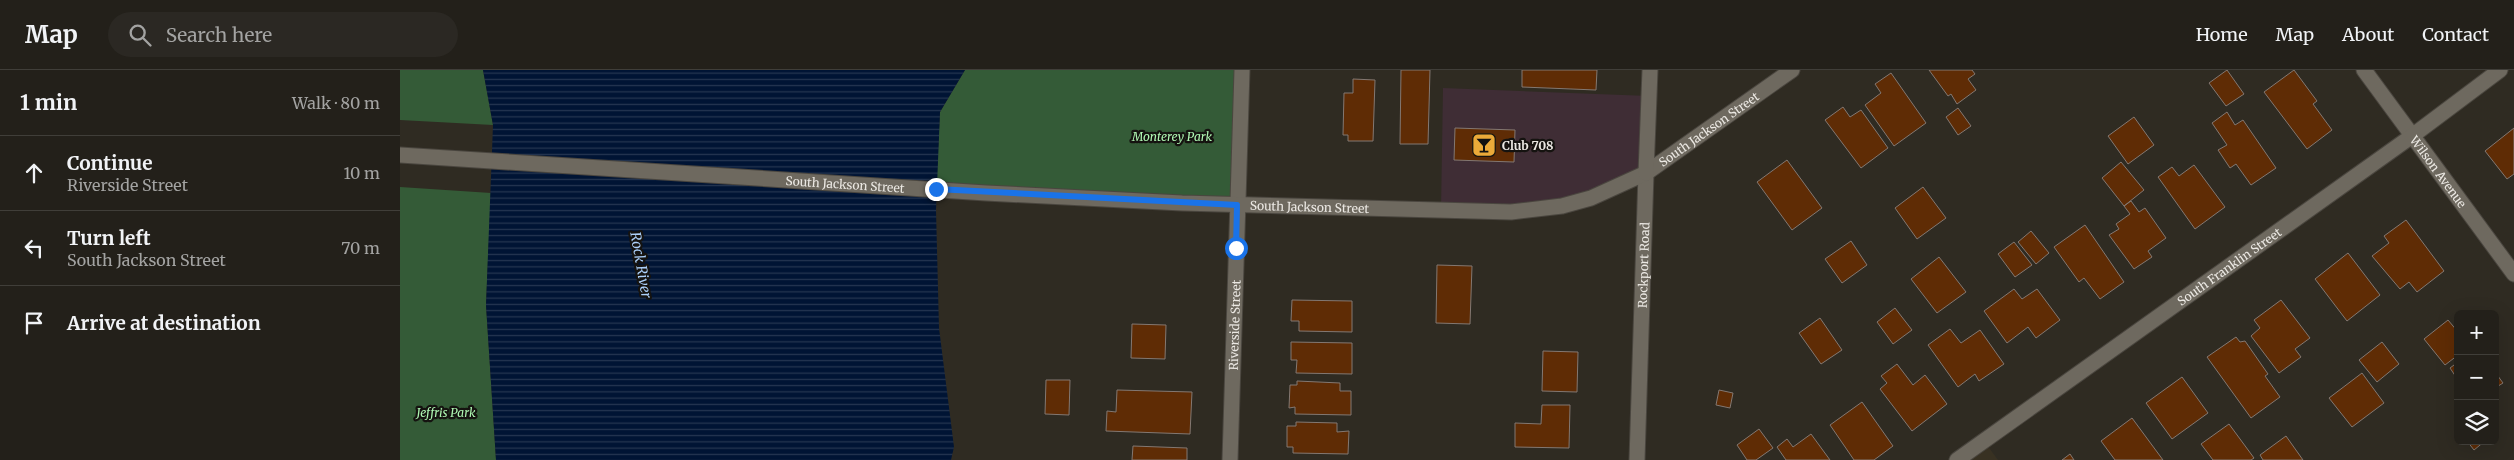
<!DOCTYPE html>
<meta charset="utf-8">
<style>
body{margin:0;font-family:Merriweather,serif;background:#2b2823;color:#f1f3f6}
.controls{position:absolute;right:15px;bottom:15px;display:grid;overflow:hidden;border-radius:8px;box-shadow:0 5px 20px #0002}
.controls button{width:45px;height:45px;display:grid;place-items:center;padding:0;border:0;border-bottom:1px solid #403e39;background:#23201a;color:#f1f3f6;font:25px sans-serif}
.stop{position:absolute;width:15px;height:15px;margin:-11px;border:4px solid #1a73e8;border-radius:50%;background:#fff}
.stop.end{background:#1a73e8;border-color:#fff;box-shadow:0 1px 5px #0008}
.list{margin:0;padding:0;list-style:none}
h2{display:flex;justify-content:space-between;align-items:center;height:65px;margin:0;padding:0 20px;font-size:21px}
h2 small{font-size:16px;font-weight:400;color:#a3a3a2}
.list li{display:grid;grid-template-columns:32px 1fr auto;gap:15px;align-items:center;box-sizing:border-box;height:75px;padding:0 20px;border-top:1px solid #403e39}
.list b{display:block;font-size:19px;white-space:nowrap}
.list p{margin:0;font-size:16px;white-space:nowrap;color:#a3a3a2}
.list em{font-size:16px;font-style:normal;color:#a3a3a2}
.icon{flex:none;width:28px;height:28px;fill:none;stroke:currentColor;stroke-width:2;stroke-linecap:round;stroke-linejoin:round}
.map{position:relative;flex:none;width:2114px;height:390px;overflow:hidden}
header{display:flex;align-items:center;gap:30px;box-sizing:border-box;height:70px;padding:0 25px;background:#23201a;border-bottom:1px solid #403e39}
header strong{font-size:24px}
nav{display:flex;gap:28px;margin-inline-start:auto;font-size:18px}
.search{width:350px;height:45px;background:#2b2823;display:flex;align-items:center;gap:12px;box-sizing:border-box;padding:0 18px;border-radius:28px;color:#a3a3a2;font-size:19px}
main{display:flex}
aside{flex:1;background:#23201a}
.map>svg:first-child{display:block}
.commercial{fill:#3f2d35}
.built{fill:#383122}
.park{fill:#345b37}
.water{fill:url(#water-rules)}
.building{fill:#5f2c05;stroke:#837872}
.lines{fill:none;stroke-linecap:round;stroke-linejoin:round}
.minor-casing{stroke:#4a463f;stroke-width:17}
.tertiary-casing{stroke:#4a463f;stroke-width:17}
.minor{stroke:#6e695f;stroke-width:15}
.tertiary{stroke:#6e695f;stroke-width:15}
.route{stroke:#1a73e8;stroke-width:6}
.labels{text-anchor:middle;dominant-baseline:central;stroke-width:4.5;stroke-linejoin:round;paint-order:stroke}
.street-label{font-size:12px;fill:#ebe8e3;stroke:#151310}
.park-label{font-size:12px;font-style:italic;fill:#aff8b3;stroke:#151310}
.poi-label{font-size:12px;font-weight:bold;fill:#ebe8e3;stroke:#151310;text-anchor:start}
.water-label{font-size:14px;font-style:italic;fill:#acd0fa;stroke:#151310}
</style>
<header>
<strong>Map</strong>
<div class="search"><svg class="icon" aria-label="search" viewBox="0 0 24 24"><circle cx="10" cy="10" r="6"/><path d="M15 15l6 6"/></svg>Search here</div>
<nav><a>Home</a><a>Map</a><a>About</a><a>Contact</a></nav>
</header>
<main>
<aside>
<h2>1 min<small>Walk · 80 m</small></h2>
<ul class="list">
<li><svg class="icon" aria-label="ahead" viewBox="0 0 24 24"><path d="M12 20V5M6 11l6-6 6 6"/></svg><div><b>Continue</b><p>Riverside Street</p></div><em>10 m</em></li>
<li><svg class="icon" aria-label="left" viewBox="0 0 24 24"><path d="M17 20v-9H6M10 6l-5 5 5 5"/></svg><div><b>Turn left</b><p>South Jackson Street</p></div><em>70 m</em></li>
<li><svg class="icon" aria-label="arrive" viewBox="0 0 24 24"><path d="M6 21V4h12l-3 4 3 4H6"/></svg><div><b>Arrive at destination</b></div></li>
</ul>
</aside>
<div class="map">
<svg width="2114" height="390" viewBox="0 0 2114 390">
<defs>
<pattern id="water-rules" width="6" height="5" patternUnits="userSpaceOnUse" patternTransform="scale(1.25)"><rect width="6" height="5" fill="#001434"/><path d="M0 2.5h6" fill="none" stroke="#253651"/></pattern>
</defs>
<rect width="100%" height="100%" fill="#2f2b22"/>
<path class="commercial" d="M1043,18L1249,26L1246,103L1191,128L1041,140Z"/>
<path class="built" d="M1584,371L1598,390H1557Z"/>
<path class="park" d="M0,0H83L93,55L0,50Z
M565,0H842L837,135L536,119L540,42Z
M0,117L91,123L86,235L96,390H0Z"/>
<path class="water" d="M83,0H565L540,42L536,140L539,258L554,377L551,390H96L86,235L93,55Z"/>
<path class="building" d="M1001,0H1030L1028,74H1000Z
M1122,0H1197L1196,20L1122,17Z
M1529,0H1572L1575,4L1568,9L1576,20L1557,34L1551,24L1548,26Z
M1827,0L1844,24L1826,36L1809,13Z
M1894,0L1917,31L1913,34L1932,60L1907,79L1864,22Z
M1491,3L1526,53L1494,76L1465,35L1481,23L1475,14Z
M953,9L975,10L973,71H948V65H943L944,23H953Z
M1443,37L1450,47L1461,40L1488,78L1461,98L1425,50Z
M1558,38L1571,56L1558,65L1546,47Z
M1827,42L1835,55L1843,50L1876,98L1851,115L1836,94L1830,98L1818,80L1827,75L1812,53Z
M1734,47L1754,75L1728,94L1708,66Z
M1055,58L1115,60L1114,92L1054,90Z
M2114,58V104L2107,109L2085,81Z
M1387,90L1422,138L1392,160L1357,112Z
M1721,92L1744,120L1724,136L1702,108Z
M1794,95L1825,137L1795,159L1758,107L1772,97L1779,106Z
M1523,117L1546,148L1517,169L1495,138Z
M1731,131L1739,142L1745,138L1766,168L1748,181L1752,187L1734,199L1709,165L1719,159L1716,154L1730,144L1724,136Z
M2006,150L2044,201L2017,222L2009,212L2000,219L1972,186L1989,173L1984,166Z
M1685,155L1724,212L1700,229L1684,208L1679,212L1654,177Z
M1631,161L1649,183L1636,194L1618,172Z
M1451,171L1467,195L1442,213L1425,189Z
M1614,172L1632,195L1615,207L1598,184Z
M1948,183L1980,225L1947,251L1915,209Z
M1539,187L1566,222L1537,243L1511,209Z
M1037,195L1072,196L1070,254L1036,253Z
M1614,219L1622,229L1637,219L1660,250L1636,268L1628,257L1607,273L1584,241Z
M892,230L952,231V262L899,261V251H891Z
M1881,230L1910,268L1895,279L1901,287L1879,303L1851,266L1860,258L1854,250Z
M1495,238L1512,260L1493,274L1477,252Z
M1420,248L1442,280L1421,294L1399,263Z
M2048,250L2058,262V285L2045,295L2024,269Z
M732,254L766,255L765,289L731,288Z
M1550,259L1561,273L1580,260L1604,294L1579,311L1575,304L1558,317L1528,275Z
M1836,267L1840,272L1845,271L1868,304L1865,306L1880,327L1851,348L1807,287Z
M891,272L952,273V304L896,303L897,290H891Z
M1982,272L1999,294L1977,312L1959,290Z
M1143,281L1178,282L1177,322L1142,321Z
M2058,292V310L2050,298Z
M1497,294L1513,315L1525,305L1547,334L1512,361L1480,319L1487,313L1481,306Z
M2095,302L2103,313L2095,318Z
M1962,303L1984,333L1952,357L1929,328Z
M1782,307L1808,343L1772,369L1746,333Z
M646,310H670L669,345L645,344Z
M897,311L940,313V321H951V345L895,344V337L889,338L890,315H897Z
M717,320L792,322L790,364L706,361L707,341L716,342Z
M1319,320L1333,323L1330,338L1316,335Z
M1462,332L1493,376L1474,390H1454L1430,355Z
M1142,335H1170L1169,378L1115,377V353L1141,354Z
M1732,348L1763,390H1715L1701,371Z
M896,352L937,353V362L949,361L948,384L893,383V377H887V356H896Z
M1829,354L1854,388L1851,390H1813L1801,374Z
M1359,359L1373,378L1356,390H1347L1337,375Z
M1411,364L1430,390H1386L1377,377L1387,369L1393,377Z
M1886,366L1903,390H1863L1860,385Z
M2067,371H2085L2074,380Z
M733,376L787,378V390H732Z
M1670,384L1674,390H1662Z"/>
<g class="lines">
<g class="minor-casing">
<g id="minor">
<path id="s1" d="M1964,0L2114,204"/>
<path id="s2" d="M830,390L842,0"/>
<path id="s3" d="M1237,390L1246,103"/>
<path id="s4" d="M1557,390L2012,66L2100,0"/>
</g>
</g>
<g class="tertiary-casing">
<g id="tertiary">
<path id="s5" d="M0,85L586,123L782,133L1111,142L1162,136L1191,128L1246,103L1392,0"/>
<path d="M1246,103L1250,0"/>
</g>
</g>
<use href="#minor" class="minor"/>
<use href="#tertiary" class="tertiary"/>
</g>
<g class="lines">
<path class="route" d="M536,119L837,135L836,178"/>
</g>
<defs>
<g id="bar-square" transform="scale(1.25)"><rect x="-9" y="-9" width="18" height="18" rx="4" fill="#ebaa39" stroke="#151310"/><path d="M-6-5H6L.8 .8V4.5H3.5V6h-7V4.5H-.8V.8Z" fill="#111"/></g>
</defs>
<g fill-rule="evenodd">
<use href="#bar-square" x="1084" y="75"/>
</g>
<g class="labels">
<g class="street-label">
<text stroke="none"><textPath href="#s5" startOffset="1331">South Jackson Street</textPath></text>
<text stroke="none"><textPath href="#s1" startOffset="126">Wilson Avenue</textPath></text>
<text stroke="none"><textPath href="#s5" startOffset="446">South Jackson Street</textPath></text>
<text stroke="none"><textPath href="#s5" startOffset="911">South Jackson Street</textPath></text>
<text stroke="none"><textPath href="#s3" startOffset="195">Rockport Road</textPath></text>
<text stroke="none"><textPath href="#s4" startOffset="334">South Franklin Street</textPath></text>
<text stroke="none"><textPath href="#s2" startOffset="135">Riverside Street</textPath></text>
</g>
<g class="park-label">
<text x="772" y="66">Monterey Park</text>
<text x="46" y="342">Jeffris Park</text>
</g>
<g class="poi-label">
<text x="1102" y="75">Club 708</text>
</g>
<g class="water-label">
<text transform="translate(241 195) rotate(80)">Rock River</text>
</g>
</g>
</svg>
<div class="controls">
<button>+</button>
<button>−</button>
<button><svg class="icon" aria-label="layers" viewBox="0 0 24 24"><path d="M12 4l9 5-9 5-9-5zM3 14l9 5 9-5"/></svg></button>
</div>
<div class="stop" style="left:836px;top:178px"></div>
<div class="stop end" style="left:536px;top:119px"></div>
</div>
</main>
